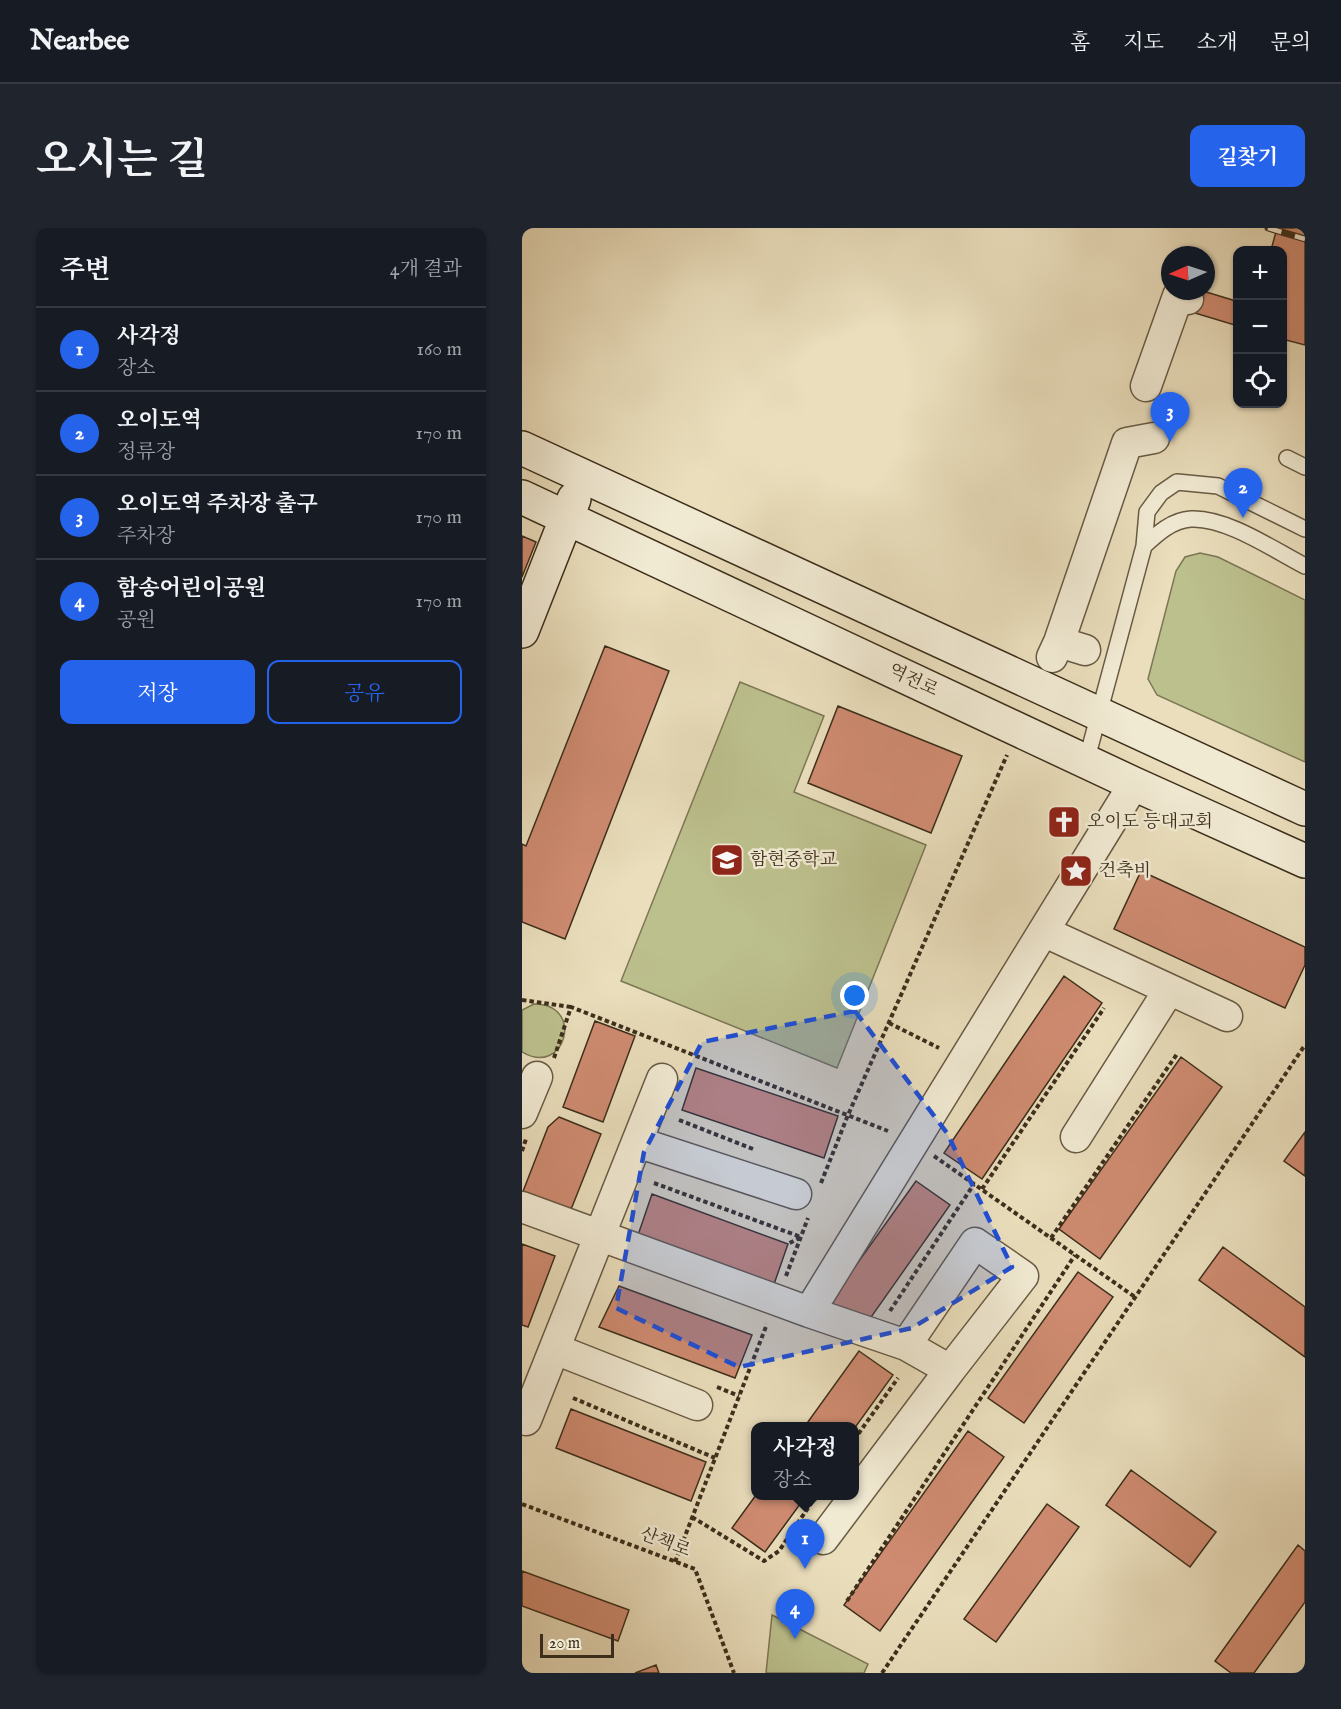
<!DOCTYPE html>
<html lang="ko">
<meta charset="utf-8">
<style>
body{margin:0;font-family:"IM FELL English","Noto Serif KR",serif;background:#20242c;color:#f1f3f6}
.controls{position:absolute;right:18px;top:18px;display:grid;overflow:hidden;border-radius:12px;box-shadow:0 2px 4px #0004}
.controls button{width:54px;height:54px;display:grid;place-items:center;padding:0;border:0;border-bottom:2px solid #363941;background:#171b24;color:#f1f3f6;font:30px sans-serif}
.compass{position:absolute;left:639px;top:18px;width:54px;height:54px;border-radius:50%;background:#171b24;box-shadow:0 2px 4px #0004;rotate:267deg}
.scale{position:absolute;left:18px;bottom:15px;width:74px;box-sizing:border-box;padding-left:6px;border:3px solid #3c2e1b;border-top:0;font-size:16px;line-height:21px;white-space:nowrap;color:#3c2e1b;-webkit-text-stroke:4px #f1ead3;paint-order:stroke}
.you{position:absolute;left:333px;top:768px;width:21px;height:21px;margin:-15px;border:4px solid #fff;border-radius:50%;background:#1a73e8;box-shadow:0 0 0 9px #1a73e833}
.badge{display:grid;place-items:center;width:39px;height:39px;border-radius:50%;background:#2563eb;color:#fff;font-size:20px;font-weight:700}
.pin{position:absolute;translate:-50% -50px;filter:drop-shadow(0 2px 3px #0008)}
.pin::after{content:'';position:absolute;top:32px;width:21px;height:18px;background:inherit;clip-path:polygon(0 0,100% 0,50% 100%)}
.popup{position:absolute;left:229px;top:1194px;width:108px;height:78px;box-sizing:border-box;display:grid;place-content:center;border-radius:12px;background:#171b24;filter:drop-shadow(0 2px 4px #0005);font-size:20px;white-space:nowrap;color:#9ea1a6}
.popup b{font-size:22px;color:#f1f3f6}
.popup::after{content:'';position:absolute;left:50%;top:100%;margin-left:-12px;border:12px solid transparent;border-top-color:#171b24}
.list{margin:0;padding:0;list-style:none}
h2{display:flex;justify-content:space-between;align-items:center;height:78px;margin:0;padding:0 24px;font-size:26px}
h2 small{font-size:20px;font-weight:400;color:#9ea1a6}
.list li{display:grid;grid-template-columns:39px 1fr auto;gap:18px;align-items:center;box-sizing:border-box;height:84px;padding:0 24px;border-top:2px solid #363941}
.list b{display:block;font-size:22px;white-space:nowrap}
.list p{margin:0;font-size:20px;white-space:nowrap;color:#9ea1a6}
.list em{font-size:20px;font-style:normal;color:#9ea1a6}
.actions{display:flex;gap:12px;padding:18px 24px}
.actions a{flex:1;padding:14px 0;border:2px solid #2563eb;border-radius:12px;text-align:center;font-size:21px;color:#2563eb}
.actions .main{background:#2563eb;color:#fff}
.icon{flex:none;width:33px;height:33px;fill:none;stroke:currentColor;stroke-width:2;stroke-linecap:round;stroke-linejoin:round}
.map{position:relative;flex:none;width:783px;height:1445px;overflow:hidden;border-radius:12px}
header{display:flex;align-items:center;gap:36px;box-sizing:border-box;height:84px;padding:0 30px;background:#171b24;border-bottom:2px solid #363941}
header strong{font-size:28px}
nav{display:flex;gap:33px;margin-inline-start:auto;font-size:21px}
.intro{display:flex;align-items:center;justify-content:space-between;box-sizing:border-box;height:144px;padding:0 36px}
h1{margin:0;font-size:42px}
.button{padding:15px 27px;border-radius:12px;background:#2563eb;color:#fff;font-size:21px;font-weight:700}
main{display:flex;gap:36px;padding:0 36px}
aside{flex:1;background:#171b24;border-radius:12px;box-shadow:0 2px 4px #0004}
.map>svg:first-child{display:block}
.green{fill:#bcc08d;stroke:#7c7754;stroke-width:1.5}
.building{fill:#cf8b71;stroke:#3c2e1b;stroke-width:1.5}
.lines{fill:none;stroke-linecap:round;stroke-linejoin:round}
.lane-casing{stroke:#685a43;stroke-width:18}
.street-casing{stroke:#685a43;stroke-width:33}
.secondary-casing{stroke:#3c2e1b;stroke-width:36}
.path{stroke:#3c2e1b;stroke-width:4;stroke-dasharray:4.5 3;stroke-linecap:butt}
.lane{stroke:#f1ead3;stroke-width:15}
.street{stroke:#f1ead3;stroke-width:30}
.secondary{stroke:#f1ead3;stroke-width:33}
.rail-casing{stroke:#3c2e1b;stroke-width:7}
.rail{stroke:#f1ead3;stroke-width:4.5;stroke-dasharray:14;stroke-linecap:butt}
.marked{fill:#1d4ed8;fill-opacity:0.2;stroke:#1d4ed8;stroke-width:4.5;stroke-dasharray:12 8;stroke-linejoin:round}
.labels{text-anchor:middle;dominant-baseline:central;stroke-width:5;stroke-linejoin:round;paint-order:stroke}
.street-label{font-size:18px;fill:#3c2e1b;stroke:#f1ead3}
.poi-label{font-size:18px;fill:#3c2e1b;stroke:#f1ead3;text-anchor:start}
</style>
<header>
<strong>Nearbee</strong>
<nav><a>홈</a><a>지도</a><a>소개</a><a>문의</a></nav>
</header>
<div class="intro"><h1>오시는 길</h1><a class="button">길찾기</a></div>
<main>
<aside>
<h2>주변<small>4개 결과</small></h2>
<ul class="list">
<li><span class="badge">1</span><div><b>사각정</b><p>장소</p></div><em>160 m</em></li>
<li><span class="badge">2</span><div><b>오이도역</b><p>정류장</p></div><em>170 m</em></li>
<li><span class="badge">3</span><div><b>오이도역 주차장 출구</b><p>주차장</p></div><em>170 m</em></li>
<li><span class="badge">4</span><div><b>함송어린이공원</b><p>공원</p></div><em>170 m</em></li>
</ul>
<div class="actions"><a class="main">저장</a><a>공유</a></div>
</aside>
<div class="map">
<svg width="783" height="1445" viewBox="0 0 783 1445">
<rect width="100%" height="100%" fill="#eadebc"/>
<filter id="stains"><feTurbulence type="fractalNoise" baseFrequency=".00333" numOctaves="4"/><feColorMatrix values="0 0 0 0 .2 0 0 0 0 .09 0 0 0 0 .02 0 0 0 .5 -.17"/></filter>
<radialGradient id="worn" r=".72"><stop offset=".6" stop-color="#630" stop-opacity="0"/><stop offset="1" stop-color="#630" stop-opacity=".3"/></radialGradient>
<path class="green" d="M678,325L696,329L783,372V534L635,467L626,451L654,343L663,329Z
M218,454L302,488L272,564L404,617L315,840L99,753Z
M12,776C64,776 43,850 0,824V782Z
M250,1387L346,1436L342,1445H244Z"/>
<path class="building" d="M755,0H783V117L760,111V22H749Z
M668,63H681L714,73L716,69V98L663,82Z
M0,308L14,314L0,349Z
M83,418L147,443L43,711L0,694V616L4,618Z
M316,478L440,528L409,605L286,555Z
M619,643L783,719V737L763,780L592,701Z
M542,748L580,775L460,951L422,925Z
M73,793L113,808L81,894L41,879Z
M659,829L700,859L578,1031L537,1001Z
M174,840L316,888L302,930L160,882Z
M37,889L79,906L50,979L36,988L0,966L26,899Z
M783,904V948L762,933Z
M394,953L428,977L340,1102L305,1078Z
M130,966L266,1016L251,1059L115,1010Z
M0,1016L33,1028L6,1099L0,1097Z
M701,1019L783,1079V1129L677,1052Z
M556,1044L591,1069L502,1195L466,1170Z
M97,1058L230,1107L213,1150L77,1099Z
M337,1123L371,1147L332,1201V1198H283Z
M49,1181L184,1234L169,1273L34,1220Z
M446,1203L482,1229L358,1403L322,1377Z
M609,1242L694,1304L668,1339L584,1277Z
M234,1267L284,1268L243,1324L210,1300Z
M525,1276L557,1299L474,1414L442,1391Z
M776,1317L783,1323V1374L732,1445H709L693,1433Z
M0,1343L107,1382L96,1413L0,1378Z
M134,1437L137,1445H113Z"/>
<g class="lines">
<g class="lane-casing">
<path id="lane" d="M765,230L783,239
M622,318L625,284L639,265L655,254L696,258L783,301
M564,534L622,318C635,306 650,292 669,291C704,289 752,322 783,338"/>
</g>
<g class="street-casing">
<path id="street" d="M624,158L656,68L666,71
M537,414L605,215L632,210
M530,429L537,414L563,422
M523,704L705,788
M0,885L15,849
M554,909L647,762
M115,914L274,966
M0,979L287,1084L612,556
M287,1084L384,1117L453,1015L501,1048L428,1142L384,1117
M33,1121L175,1177
M4,1192L140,851
M301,1311L428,1142"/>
</g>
<g class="secondary-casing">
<path id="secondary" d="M0,220L783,581
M0,269L612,556L783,633
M0,403L52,271"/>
</g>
<path class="path" d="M0,772L49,779
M367,795L417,820
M32,830L49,779L366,903
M157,892L231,921
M0,923L4,911
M412,928L613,1069
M132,955L279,1009L266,1016
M299,955L326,887L485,527
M460,961L582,780
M529,1010L655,826
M264,1048L286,990
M368,1083L452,956
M195,1159L217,1168
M51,1170L193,1230
M332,1212L376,1150
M0,1276L173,1341L212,1445
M170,1289L242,1333L257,1323L294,1268
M153,1334L245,1096
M325,1373L553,1027
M360,1445L783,817"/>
<use href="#lane" class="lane"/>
<use href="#street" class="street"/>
<use href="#secondary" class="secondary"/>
<g class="rail-casing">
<path id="rail" d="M746,0L783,11"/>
</g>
<use href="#rail" class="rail"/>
</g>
<path class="marked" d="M333,783L425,905L490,1039L390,1100L217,1139L94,1080L122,924L180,814Z"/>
<defs>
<g id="church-square" transform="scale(1.725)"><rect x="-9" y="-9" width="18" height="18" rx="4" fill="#8f2418" stroke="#f1ead3"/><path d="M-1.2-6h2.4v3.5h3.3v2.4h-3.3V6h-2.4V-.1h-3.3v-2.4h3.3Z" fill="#fff"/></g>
<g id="school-square" transform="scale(1.725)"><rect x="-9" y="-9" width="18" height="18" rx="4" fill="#8f2418" stroke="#f1ead3"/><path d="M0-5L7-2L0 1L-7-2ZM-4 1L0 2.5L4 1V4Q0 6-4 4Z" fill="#fff"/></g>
<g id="sight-square" transform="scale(1.725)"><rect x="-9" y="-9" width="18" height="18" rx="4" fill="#8f2418" stroke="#f1ead3"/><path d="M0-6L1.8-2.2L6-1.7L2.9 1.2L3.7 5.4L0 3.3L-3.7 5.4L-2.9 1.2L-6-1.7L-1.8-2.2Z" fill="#fff"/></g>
</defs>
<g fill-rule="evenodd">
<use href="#church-square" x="542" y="594"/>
<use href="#school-square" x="205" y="632"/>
<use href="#sight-square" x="554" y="643"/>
</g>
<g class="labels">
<g class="street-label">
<text transform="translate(391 453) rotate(25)">역전로</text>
<text transform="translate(143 1315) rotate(21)">산책로</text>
</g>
<g class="poi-label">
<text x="565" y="594">오이도 등대교회</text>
<text x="228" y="632">함현중학교</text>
<text x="577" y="643">건축비</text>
</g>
</g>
<rect width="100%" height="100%" filter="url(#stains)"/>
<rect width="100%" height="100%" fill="url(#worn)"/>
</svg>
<div class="controls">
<button>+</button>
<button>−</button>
<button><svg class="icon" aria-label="locate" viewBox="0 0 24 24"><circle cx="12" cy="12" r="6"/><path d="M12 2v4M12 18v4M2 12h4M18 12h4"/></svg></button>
</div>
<svg class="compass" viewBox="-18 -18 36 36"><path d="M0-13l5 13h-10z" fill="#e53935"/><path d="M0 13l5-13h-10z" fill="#9ea1a6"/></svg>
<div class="scale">20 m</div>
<div class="you"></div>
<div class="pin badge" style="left:283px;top:1341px">1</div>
<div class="popup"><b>사각정</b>장소</div>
<div class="pin badge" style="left:721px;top:290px">2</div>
<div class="pin badge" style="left:648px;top:214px">3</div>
<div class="pin badge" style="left:273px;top:1411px">4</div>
</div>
</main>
